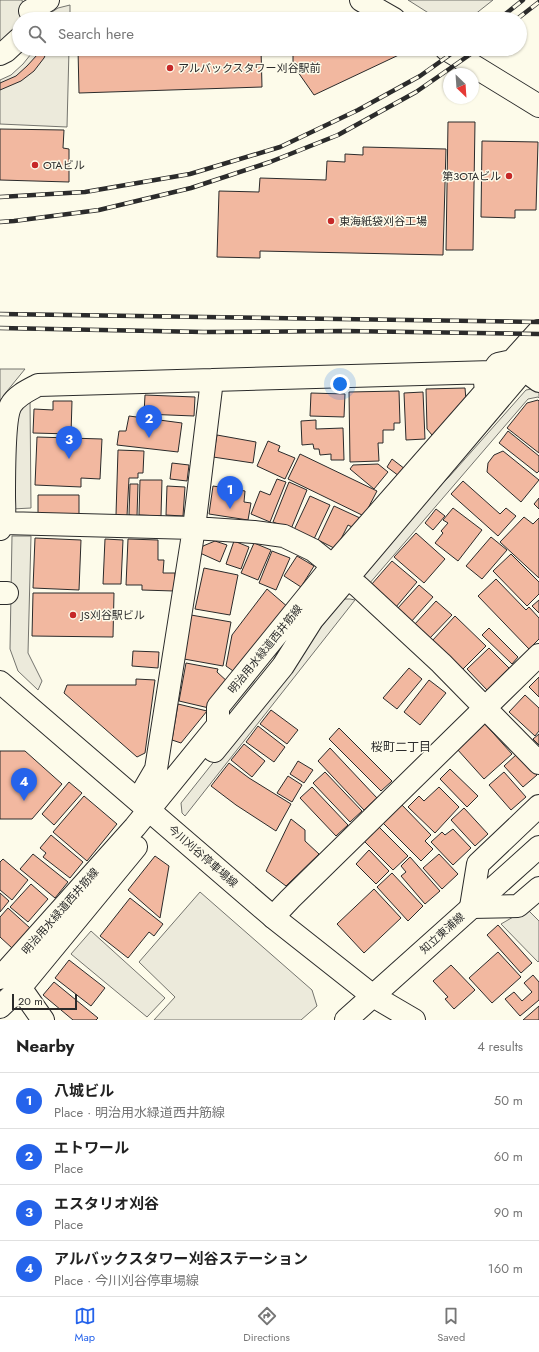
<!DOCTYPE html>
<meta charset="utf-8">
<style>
body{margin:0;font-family:Jost,"Noto Sans JP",sans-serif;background:#f6f6f6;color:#222}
.compass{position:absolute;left:443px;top:68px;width:36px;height:36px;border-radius:50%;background:#fff;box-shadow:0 1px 3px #0004;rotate:155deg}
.scale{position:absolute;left:12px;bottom:10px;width:65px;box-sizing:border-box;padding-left:4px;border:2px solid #2b2b2b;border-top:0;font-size:11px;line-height:14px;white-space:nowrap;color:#2b2b2b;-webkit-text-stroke:3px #fdfbea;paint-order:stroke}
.you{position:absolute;left:340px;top:384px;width:14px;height:14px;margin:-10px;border:3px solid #fff;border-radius:50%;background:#1a73e8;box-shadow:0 0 0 6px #1a73e833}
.badge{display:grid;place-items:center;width:26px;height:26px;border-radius:50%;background:#2563eb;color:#fff;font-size:13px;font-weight:700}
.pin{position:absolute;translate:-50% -33px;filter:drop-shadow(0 1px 2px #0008)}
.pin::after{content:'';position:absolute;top:21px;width:14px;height:12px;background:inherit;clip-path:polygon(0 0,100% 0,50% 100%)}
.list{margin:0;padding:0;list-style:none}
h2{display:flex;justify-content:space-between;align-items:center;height:52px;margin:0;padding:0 16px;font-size:17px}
h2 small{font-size:13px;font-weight:400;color:#767676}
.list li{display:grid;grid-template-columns:26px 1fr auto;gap:12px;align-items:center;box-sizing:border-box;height:56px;padding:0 16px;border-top:1px solid #e0e0e0}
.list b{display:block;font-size:15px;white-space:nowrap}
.list p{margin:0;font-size:13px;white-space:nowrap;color:#767676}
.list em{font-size:13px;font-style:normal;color:#767676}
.icon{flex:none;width:22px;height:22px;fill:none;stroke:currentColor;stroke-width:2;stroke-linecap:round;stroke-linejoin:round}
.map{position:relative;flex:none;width:539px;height:1020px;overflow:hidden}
.search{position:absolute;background:#fff;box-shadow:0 1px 3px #0004;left:12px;right:12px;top:12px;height:44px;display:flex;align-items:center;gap:10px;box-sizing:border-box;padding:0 14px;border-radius:22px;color:#767676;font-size:15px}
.sheet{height:276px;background:#fff}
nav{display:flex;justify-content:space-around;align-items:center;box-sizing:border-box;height:56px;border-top:1px solid #e0e0e0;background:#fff;font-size:11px;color:#767676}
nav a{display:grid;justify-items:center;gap:2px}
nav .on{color:#2563eb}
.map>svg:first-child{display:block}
.parking{fill:#eceadb;stroke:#74746e}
.building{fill:#f2b8a0;stroke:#2b2b2b}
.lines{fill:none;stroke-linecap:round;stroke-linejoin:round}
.minor-casing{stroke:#2b2b2b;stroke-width:24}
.major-casing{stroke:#2b2b2b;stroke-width:24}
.minor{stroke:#fdfbea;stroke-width:22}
.major{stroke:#fdfbea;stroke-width:22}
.rail-casing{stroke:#2b2b2b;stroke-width:4.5}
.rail{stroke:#fdfbea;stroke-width:3;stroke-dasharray:9;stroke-linecap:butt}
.poi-dot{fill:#c62828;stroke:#fdfbea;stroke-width:1.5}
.labels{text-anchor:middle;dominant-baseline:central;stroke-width:3;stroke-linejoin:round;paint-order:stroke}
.poi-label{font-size:11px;fill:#2b2b2b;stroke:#fdfbea;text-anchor:start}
.street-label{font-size:11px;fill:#2b2b2b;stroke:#fdfbea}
.neighbourhood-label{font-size:12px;fill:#2b2b2b;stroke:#fdfbea}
</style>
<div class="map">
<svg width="539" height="1020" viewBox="0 0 539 1020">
<rect width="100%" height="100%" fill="#fdfbea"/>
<path class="parking" d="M0,0H22L24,9L21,19H19V22L16,26L8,36L0,42Z
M408,0H493L469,19H438Z
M70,5V19H47L49,14L58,8Z
M35,49H69L67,127L0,124V80L11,75L23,64Z
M0,369H25L3,396L0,462Z
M537,388L539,389V398L538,397L528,399L369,584L363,573L414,510L449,477L526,390Z
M30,399L31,508L12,509V418Z
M12,536H31L28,653L42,681L38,690L18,671L10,649Z
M343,599H350L355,600L185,816L182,813L181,803L301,652L307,637L318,631Z
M200,892L312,990L317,1006L301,1020H154L175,997L139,962Z
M527,909L539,921V961L538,962L501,924Z
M91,931L165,998L147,1017L71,954Z"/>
<path class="building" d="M348,13L356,19H292V16Z
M40,49H48L44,58L34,71L21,81L0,90V83L16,76L27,66L37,55Z
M78,49H261L262,87L79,93Z
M293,49H397L403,53L314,95L293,65Z
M448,122H475L473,250H446Z
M0,129L64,130L63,148L69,149V182L0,180Z
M482,141L538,142L536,210H515V218L481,217Z
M363,147L446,149L443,255L260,251V258L217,257L219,191L259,192L260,178L326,180L327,161L345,162V154L363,155Z
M465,388L466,400L432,435L427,429L426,389Z
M399,391L400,423H394V430H383V443H378L379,461L350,462L349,392Z
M423,392L425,439L406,440L404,393Z
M311,393L345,394L344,417L310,416Z
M145,395L195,397L194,416L144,414Z
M538,400L539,401V453L507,428L527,403Z
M53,401H72L71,434L33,433L34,409L53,410Z
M129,416L182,423L178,452L117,445L119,431H126Z
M316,420V429L343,428L344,460H331V454L320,455L319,449H314L313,444L302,445L301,421Z
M508,431L539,456V471L537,473L499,443Z
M217,435L256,442L253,463L213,457Z
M37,437L102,439L100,479L81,478V487L35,485Z
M268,441L280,446L278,451L295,458L285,479L257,466Z
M118,450L144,451L143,473H138V478H129L127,516L116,515Z
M503,451L539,480L521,502L487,472L488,463L494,455Z
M300,454L377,491L364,516L288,479Z
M392,459L405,469L399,476L387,467Z
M172,463L189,465L187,481L170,479Z
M378,464L388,472L374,489L350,469L353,465Z
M277,479L286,482L270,522L251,514L260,491L270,495Z
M140,480H162L161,516L139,515Z
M463,481L500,514L506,508L516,516L498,536L451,494Z
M289,482L307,490L291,529L273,522Z
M130,484H138L137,516L129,515Z
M167,486L185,487L183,516L166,515Z
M213,486L245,491L244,502L251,503L248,520L209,514Z
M38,495H79V516L38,515Z
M310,496L330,505L314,539L294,530Z
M539,498V509L534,504Z
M334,506L360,518L354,528L348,525L336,549L318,540Z
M453,508L482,530L458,561L435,543L443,533L441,531L448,523L443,520Z
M436,509L445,516L433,530L425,523Z
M524,517L533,524L539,518V578L500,542Z
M416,533L445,559L424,583L394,557Z
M491,537L507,550L482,579L466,566Z
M35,538L81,540L79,590L33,588Z
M105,539L123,540L121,584H103Z
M128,539L158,540V560H164L163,573H175L174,591L142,590V585H126Z
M215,541L227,545L220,562L200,553L203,546Z
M234,541L249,547L241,569L226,564Z
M254,543L271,550L258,580L241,573Z
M272,551L290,558L276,590L259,583Z
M511,554L539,582V594L527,606L493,571Z
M297,556L314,566L301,587L284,576Z
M392,561L417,582L396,607L371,585Z
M204,568L238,575L230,615L195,609Z
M496,579L526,610L529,607L539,618V639L529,649L478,596Z
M419,585L433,597L411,622L397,609Z
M267,589L289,608L236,673L226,666L232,635Z
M33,593H114L113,637L32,636Z
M539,600V613L532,606Z
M436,601L452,615L429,639L414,625Z
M191,615L231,622L223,666L184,659Z
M455,616L486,646L462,670L432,641Z
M489,628L518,657L512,664L482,635Z
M489,648L509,668L487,690L467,669Z
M133,651L159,652L158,668L132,666Z
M186,663L218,669L217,672L229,683L209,708L179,701Z
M409,668L422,679L397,709L383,698Z
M539,677V697L529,687Z
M136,679L155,680L145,753L137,757L64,693L67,685H136Z
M429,680L446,693L420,725L404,712Z
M525,695L539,708V731L535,736L509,712Z
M178,704L207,711L181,743L172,740Z
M271,710L298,730L287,744L260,724Z
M485,724L512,754L484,779L457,749Z
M258,726L285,747L274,762L246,742Z
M339,728L392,781L381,791L329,739Z
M539,734V745L533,739Z
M244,744L265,761L252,777L231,760Z
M330,748L377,798L364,810L318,761Z
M0,751H25L62,784L32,819H0Z
M517,754L537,775L523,787L504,766Z
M298,761L313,770L304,783L290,774Z
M229,763L249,778L291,804L276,831L236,805L211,786Z
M450,769L478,796L467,807L440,779Z
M325,772L362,811L350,822L313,783Z
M504,772L526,797L511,810L489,785Z
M288,776L302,785L292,802L277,793Z
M69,782L82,793L54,825L42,814Z
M312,787L348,825L336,836L300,798Z
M439,787L459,807L435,833L408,807L419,796L424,801Z
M84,796L117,824L87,861L53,832Z
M401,804L431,835L425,841L433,849L421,861L382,822Z
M464,808L488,834L475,846L451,820Z
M291,819L305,830V841L319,854L286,886L266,871Z
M379,827L408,856L393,870L364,841Z
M453,829L471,848L453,865L431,842L442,832L445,835Z
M51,835L83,862L70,878L43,857L46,853L40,848Z
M369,850L389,871L376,884L356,864Z
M33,854L68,882L55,898L20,869Z
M439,854L458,874L442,889L423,868Z
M155,856L169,866L160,918L128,890Z
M410,857L440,891L425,904L401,876L406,872L401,866Z
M3,859L28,880L12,900L0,890V862Z
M392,873L423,906L408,921L377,887Z
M31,884L48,899L28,922L10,907Z
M374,889L401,918L364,953L337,924Z
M0,893L9,901L0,912Z
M130,898L163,924L154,936L149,932L128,958L100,936Z
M8,908L30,928L12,948L0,937V917Z
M498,925L532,963L521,973L487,935Z
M498,952L521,977L492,1003L469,978Z
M69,960L105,988L91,1006L55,978Z
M451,965L475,990L454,1009L445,999L448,997L433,981Z
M533,975L539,982V1000L520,1016L505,999L514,992L522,1001L532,992L524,983Z
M54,982L98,1018L96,1020H73L43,995Z
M539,1006V1020H523Z"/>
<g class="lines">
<g class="minor-casing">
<path id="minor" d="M361,0L394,19
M30,11L48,0
M446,49L539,106
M0,54L6,51L19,39
M524,370L539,381
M4,523L194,528L212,380
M0,529C6,519 4,507 4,496C4,479 4,417 11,405C17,395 29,390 38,385L492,372L501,376
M0,593H7
M214,751L283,666L312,620L538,353
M138,800L156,769L194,528L254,532L284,536L313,550L359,587L441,663L539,763
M539,806L478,864L471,907L518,906L539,888
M273,917L290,899L539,655
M12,976L43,1020
M0,978L135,827L218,725V707L333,565L486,391L485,382L498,364L512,361L539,331
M0,1007L20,988L136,847"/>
</g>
<g class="major-casing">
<path id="major" d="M0,682L273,917L373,996L414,1020
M346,1020L539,847"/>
</g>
<use href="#minor" class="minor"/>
<use href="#major" class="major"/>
<g class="rail-casing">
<path id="rail" d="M499,19L523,0
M517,19L539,2
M0,197L85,192L190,174L280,147L358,110L420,76L458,49
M0,222L14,221L99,210L191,188L270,162L338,135L416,92L478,49
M0,314L539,322
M0,328L204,332L345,331L539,334"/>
</g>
<use href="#rail" class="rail"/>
</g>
<g class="poi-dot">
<circle cx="170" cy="68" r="4"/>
<circle cx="35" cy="165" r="4"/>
<circle cx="509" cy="176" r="4"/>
<circle cx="331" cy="221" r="4"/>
<circle cx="73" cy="615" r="4"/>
</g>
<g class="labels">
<g class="poi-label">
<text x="178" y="68">アルバックスタワー刈谷駅前</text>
<text x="43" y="165">OTAビル</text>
<text x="501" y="176" text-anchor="end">第3OTAビル</text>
<text x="339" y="221">東海紙袋刈谷工場</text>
<text x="81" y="615">JS刈谷駅ビル</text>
</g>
<g class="street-label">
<text transform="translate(265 649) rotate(-51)">明治用水緑道西井筋線</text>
<text transform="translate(203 856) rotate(41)">今川刈谷停車場線</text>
<text transform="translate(60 911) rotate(-49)">明治用水緑道西井筋線</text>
<text transform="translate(442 933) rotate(-42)">知立東浦線</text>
</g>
<g class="neighbourhood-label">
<text x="401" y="747">桜町二丁目</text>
</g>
</g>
</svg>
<svg class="compass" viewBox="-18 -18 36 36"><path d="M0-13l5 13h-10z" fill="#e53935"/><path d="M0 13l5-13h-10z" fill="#767676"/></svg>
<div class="scale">20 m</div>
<div class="you"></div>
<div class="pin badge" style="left:230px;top:509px">1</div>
<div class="pin badge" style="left:149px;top:438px">2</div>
<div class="pin badge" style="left:69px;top:459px">3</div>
<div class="pin badge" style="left:24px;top:801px">4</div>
<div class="search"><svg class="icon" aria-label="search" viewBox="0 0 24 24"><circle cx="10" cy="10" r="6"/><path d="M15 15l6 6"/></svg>Search here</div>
</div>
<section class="sheet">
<h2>Nearby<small>4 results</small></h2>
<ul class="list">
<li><span class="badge">1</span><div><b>八城ビル</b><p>Place · 明治用水緑道西井筋線</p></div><em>50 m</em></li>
<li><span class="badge">2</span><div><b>エトワール</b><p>Place</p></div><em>60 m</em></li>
<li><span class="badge">3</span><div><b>エスタリオ刈谷</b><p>Place</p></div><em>90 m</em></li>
<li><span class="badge">4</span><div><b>アルバックスタワー刈谷ステーション</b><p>Place · 今川刈谷停車場線</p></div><em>160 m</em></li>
</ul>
</section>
<nav>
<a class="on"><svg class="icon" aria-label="map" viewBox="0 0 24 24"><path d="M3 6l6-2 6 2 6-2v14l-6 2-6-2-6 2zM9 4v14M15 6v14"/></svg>Map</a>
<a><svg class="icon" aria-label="directions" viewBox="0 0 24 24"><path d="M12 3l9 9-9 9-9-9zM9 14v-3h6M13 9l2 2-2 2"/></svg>Directions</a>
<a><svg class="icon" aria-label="saved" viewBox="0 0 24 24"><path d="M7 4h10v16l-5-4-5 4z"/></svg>Saved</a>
</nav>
